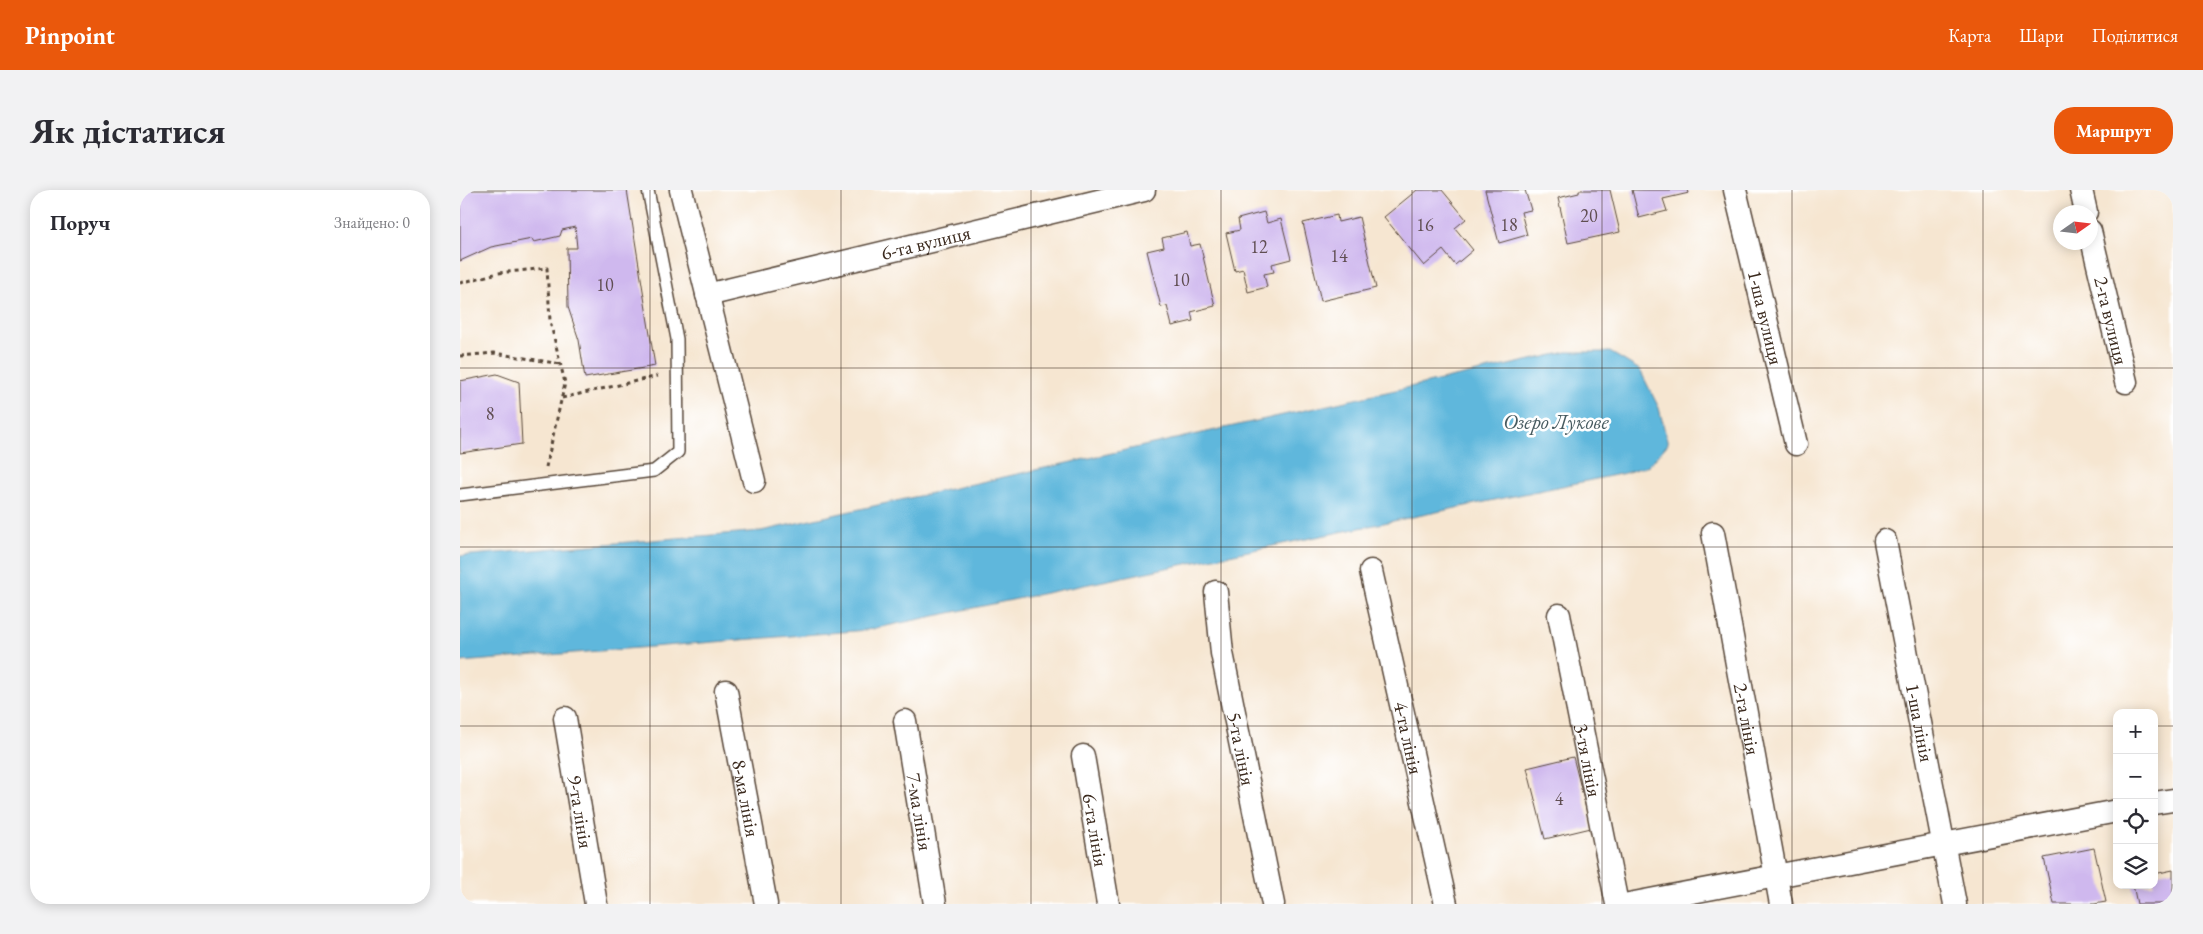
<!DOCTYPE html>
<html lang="uk">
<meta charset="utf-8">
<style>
body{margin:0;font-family:"EB Garamond",serif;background:#f2f2f3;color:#2b2b33}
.controls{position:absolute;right:15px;bottom:15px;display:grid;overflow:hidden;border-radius:10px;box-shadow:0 2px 12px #0003}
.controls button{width:45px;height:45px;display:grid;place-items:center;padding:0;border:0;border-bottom:1px solid #e1e1e2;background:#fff;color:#2b2b33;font:25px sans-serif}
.compass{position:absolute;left:1593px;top:15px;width:45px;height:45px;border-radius:50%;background:#fff;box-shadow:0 2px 12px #0003;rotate:76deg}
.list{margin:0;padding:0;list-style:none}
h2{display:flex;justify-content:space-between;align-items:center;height:65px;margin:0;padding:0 20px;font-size:21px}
h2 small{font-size:16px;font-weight:400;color:#7c7c81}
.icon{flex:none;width:28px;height:28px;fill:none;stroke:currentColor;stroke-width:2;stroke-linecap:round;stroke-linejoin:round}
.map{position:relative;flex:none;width:1713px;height:714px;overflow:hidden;border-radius:20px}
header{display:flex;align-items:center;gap:30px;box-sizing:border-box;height:70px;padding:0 25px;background:#ea580c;color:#fff}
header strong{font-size:24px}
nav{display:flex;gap:28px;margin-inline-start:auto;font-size:18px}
.intro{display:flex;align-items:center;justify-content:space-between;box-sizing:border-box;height:120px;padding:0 30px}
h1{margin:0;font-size:35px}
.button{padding:12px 22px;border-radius:20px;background:#ea580c;color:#fff;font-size:18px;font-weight:700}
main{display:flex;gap:30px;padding:0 30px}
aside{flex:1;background:#fff;border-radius:20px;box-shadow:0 2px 12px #0003}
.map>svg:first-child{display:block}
.water{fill:#5eb7dc;stroke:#4c707d}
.building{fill:#cfb8ee}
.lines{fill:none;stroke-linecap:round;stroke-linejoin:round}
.lane-casing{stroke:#574639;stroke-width:14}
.street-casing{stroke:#574639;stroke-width:25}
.path{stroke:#574639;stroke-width:3;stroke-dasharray:4 4;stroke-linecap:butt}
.lane{stroke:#fff;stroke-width:11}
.street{stroke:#fff;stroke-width:22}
.grid{fill:none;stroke:#3b2a1e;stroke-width:1;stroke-opacity:0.55}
.labels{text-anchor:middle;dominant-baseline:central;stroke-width:5;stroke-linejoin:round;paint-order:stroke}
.number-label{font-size:18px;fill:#604e52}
.street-label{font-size:20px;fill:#3b2a1e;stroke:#fff}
.water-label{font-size:21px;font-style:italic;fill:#475b60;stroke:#fff}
</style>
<header>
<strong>Pinpoint</strong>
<nav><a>Карта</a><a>Шари</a><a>Поділитися</a></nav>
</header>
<div class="intro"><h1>Як дістатися</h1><a class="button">Маршрут</a></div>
<main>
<aside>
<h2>Поруч<small>Знайдено: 0</small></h2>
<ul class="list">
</ul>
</aside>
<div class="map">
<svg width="1713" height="714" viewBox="0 0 1713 714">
<rect width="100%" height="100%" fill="#fff"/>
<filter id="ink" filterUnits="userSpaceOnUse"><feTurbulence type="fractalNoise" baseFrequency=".02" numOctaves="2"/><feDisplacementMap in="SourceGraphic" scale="10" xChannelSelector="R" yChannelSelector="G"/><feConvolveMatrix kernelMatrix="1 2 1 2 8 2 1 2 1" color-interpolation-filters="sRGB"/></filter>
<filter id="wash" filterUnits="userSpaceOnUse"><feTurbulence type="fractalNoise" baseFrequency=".0096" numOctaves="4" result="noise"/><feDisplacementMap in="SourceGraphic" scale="20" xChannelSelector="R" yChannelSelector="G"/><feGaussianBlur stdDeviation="1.12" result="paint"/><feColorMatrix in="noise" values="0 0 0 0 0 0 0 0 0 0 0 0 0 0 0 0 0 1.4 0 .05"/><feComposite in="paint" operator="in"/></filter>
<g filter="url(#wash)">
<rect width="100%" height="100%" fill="#f6e6d1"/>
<path class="water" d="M1107,162H1150L1180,180L1199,218L1208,254L1189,275L1165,283L407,440L0,472V366L301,341Z"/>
<g id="blocks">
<path class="building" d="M0,0H167L195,176L125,188L119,150L108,117L107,58H117L115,37L102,40L100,46L74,52L72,49L31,57L0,71Z
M957,0H982L1006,29L995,38L1013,60L995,75L983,60L964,76L924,27Z
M1025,0H1065L1071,20L1061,22L1067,45L1039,53Z
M1119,0H1150L1160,42L1108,53L1098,8L1119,3Z
M1172,0H1228L1229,3L1203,9L1207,21L1179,28Z
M804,22L807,33L821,29L831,69L812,74L814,82L804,84L807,97L788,102L783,79L775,81L766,43L780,40L778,29Z
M877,25L878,32L899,27L916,98L861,111L843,33Z
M727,42L730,56L740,54L755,116L731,122L733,131L712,136L707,116L701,117L687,61L704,57L702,48Z
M37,184L59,192L62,254L0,263V191Z
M1113,567L1131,638L1085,649L1067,578Z
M1634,658L1646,712L1634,714H1594L1584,668Z
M1713,680V714H1677L1673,695H1694V684Z"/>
</g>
</g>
<g filter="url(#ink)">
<use href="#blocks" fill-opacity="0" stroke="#574639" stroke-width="1"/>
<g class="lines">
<g class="lane-casing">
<path id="lane" d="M0,305L194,281L218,262L217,149L188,0"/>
</g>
<g class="street-casing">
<g id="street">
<path d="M221,0L294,291"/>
<path id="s1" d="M1275,0L1336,254"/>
<path d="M1621,0L1626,22"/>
<path id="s2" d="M1630,41L1666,192"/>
<path id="s3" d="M247,105L684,0"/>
<path id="s4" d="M1253,343L1321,714"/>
<path id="s5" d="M1425,351L1495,714"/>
<path id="s6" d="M911,381L986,714"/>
<path id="s7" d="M756,402L762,463L813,714"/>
<path id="s8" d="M1099,425L1157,714"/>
<path id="s9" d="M266,501L306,714"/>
<path id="s10" d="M105,528L136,714"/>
<path id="s11" d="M445,531L475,714"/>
<path id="s12" d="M623,566L648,714"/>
<path d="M1694,613L1713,610"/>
<path d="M1169,714L1657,621"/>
</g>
</g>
<path class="path" d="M0,93L38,83L87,78L90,131L105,193L86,277
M0,166L34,163L101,174
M102,208L198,186"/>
<use href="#lane" class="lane"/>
<use href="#street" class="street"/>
</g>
</g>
<path class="grid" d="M190,0V714M381,0V714M571,0V714M761,0V714M952,0V714M1142,0V714M1332,0V714M1523,0V714M0,178H1713M0,357H1713M0,536H1657M1694,536H1713"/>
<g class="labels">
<g class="number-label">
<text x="1129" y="25">20</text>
<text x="965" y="34">16</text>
<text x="1049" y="34">18</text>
<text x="799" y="56">12</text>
<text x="879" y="65">14</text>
<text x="721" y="89">10</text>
<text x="145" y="94">10</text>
<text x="30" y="223">8</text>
<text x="1099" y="608">4</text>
</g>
<g class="street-label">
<text stroke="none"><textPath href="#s3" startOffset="225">6-та вулиця</textPath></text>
<text stroke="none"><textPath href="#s1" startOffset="131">1-ша вулиця</textPath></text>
<text stroke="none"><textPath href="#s2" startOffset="92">2-га вулиця</textPath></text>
<text stroke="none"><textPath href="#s4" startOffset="189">2-га лінія</textPath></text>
<text stroke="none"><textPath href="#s5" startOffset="185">1-ша лінія</textPath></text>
<text stroke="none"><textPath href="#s6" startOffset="171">4-та лінія</textPath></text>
<text stroke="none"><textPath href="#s7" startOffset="159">5-та лінія</textPath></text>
<text stroke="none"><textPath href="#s8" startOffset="148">3-тя лінія</textPath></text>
<text stroke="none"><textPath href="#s9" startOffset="109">8-ма лінія</textPath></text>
<text stroke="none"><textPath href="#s10" startOffset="95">9-та лінія</textPath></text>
<text stroke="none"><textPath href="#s11" startOffset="92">7-ма лінія</textPath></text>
<text stroke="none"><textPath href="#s12" startOffset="75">6-та лінія</textPath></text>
</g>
<g class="water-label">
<text x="1096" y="231">Озеро Лукове</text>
</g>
</g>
</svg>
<div class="controls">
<button>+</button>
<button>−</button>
<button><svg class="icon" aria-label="locate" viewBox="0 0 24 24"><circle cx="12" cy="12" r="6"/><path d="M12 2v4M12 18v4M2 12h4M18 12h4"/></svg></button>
<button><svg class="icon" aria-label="layers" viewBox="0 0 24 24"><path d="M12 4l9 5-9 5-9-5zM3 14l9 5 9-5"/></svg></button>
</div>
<svg class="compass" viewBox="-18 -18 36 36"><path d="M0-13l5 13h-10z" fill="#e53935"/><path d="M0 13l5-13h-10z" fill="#7c7c81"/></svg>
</div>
</main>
